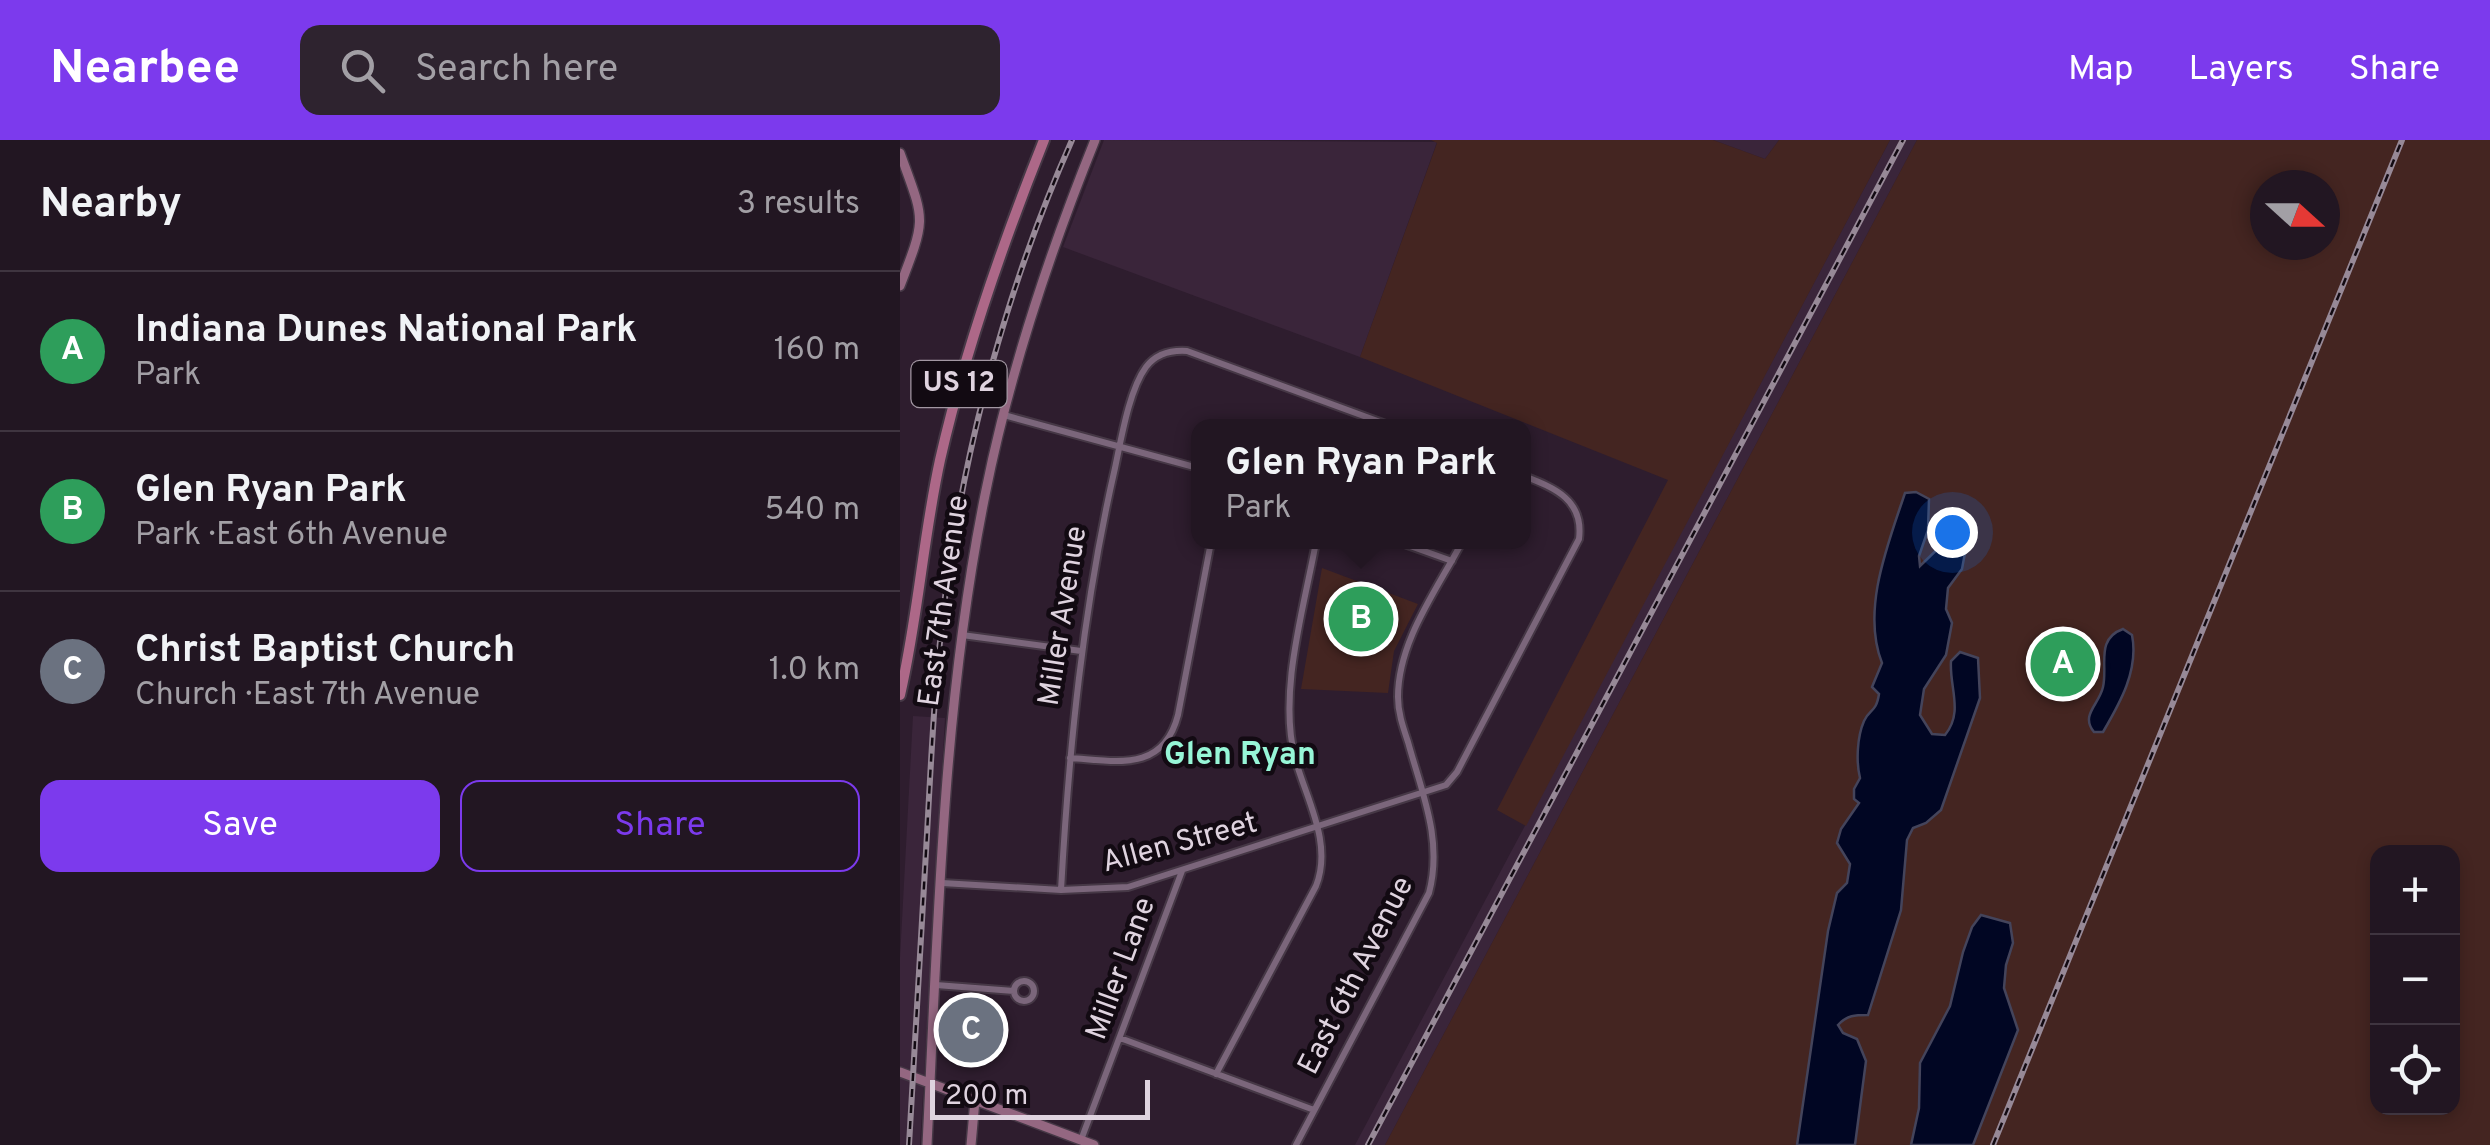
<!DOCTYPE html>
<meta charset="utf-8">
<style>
body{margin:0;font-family:Overpass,sans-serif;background:#2e232f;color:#f1f3f6}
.controls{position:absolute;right:30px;bottom:30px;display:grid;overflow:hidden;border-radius:20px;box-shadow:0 5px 15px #0003}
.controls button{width:90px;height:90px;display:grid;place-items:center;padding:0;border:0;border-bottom:2px solid #3f3540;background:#221622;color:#f1f3f6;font:50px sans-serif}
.compass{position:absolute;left:1350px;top:30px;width:90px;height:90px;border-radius:50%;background:#221622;box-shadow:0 5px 15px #0003;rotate:111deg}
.scale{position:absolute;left:30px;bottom:25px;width:220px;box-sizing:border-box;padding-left:10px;border:5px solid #dfd3df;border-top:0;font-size:28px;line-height:35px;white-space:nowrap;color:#dfd3df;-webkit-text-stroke:8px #120a12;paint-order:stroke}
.you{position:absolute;left:1052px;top:392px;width:35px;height:35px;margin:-25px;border:8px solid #fff;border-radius:50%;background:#1a73e8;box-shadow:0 0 0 15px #1a73e833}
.badge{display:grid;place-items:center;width:65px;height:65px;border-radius:50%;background:#7c3aed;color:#fff;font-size:32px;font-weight:700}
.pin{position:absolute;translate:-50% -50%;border:5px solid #fff;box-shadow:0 2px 10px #0006}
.popup{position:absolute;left:291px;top:279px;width:340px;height:130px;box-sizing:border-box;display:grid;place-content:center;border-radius:20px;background:#221622;filter:drop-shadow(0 2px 8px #0005);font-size:32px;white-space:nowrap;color:#a29fa5}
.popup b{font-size:38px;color:#f1f3f6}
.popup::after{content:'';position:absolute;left:50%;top:100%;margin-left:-20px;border:20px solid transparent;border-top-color:#221622}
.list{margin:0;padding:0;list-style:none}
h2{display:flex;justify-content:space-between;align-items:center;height:130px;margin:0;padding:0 40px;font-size:42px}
h2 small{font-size:32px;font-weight:400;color:#a29fa5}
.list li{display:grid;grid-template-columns:65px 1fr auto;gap:30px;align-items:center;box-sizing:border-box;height:160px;padding:0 40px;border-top:2px solid #3f3540}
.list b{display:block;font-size:38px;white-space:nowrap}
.list p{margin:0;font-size:32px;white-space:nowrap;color:#a29fa5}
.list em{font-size:32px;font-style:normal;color:#a29fa5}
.actions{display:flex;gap:20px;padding:30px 40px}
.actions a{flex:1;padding:22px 0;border:2px solid #7c3aed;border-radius:20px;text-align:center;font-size:35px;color:#7c3aed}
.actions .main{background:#7c3aed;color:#fff}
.icon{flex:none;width:55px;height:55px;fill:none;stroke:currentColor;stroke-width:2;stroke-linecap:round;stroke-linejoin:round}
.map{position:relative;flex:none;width:1590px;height:1005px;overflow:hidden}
header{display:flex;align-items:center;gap:60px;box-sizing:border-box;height:140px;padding:0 50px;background:#7c3aed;color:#fff}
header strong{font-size:48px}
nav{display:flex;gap:55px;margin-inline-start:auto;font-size:35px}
.search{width:700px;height:90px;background:#2e232f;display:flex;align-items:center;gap:25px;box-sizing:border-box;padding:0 35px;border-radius:20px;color:#a29fa5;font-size:38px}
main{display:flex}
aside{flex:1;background:#221622}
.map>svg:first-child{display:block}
.built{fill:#3a253a}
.green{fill:#442521;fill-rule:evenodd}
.water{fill:#010623;stroke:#44445b;stroke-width:2.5}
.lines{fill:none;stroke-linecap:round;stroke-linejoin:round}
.street-casing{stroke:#463846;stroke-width:10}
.secondary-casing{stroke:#463846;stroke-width:12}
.primary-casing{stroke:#463846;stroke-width:14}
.street{stroke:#7b667b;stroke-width:6}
.secondary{stroke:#946781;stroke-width:9}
.primary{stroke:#ad6888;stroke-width:10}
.rail-casing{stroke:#978997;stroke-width:6}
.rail{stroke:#120a12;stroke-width:2.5;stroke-dasharray:8;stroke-linecap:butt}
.labels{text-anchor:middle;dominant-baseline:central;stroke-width:9;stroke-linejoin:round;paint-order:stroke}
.shield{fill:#120a12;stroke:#a297a2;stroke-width:2.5}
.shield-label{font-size:28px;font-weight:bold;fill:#dfd3df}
.street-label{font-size:30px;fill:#dfd3df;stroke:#120a12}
.neighbourhood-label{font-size:32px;font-weight:bold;fill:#97f6d7;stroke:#120a12}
</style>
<header>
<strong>Nearbee</strong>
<div class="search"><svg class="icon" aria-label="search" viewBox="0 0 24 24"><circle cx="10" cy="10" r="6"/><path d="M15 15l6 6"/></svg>Search here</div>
<nav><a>Map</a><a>Layers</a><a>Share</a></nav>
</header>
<main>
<aside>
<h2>Nearby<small>3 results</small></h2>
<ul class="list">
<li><span class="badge" style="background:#2e9e5b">A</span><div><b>Indiana Dunes National Park</b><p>Park</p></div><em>160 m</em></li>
<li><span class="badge" style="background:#2e9e5b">B</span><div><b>Glen Ryan Park</b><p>Park · East 6th Avenue</p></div><em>540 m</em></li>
<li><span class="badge" style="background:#6b7280">C</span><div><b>Christ Baptist Church</b><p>Church · East 7th Avenue</p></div><em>1.0 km</em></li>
</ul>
<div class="actions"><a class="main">Save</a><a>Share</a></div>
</aside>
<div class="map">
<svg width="1590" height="1005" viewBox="0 0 1590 1005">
<rect width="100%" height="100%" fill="#2e1d2e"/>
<path class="built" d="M204,0L537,2L460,217L163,107Z
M813,0H879L865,19Z
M990,0H1017L485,1005H455Z
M13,576L45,578L20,1005H0V818Z"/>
<path class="green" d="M531,0H813L865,19L879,0H990L626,686L597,670L768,340L460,217L537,3Z
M1017,0H1590V1005H485ZM1365,45H1425V105H1365ZM1478,712H1552V968H1478Z
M422,428L518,464L494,511L488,553L401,549Z"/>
<path class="water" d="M1016,352L1029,359L1028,390L1019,416L1020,426L1051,396L1067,402L1062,429L1048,448L1046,469L1052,483L1046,515L1024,549L1020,575L1032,594L1045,595C1064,572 1049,547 1051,521L1060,512L1078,518L1080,558L1041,670L1026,683L1013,688L1007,700L1001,770L968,875C955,875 947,875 938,885L943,893L957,899L966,921L955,1005H897L928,791L937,753L947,743L950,724L937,703L941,689L959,663L954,659V649L960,638C956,622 957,597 964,581C970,568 976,573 979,554L972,547L982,523C961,470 988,404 1005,353Z
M1223,489L1232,495C1239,530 1220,563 1203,592H1194C1180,575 1199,565 1203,547C1208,526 1195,499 1223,489Z
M1081,775L1110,783L1113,803L1106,825L1104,848L1118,890L1073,1005H1011L1019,968L1020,923L1050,866L1063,812L1072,787Z"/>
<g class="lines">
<g class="street-casing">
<path id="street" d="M104,275L298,328
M499,402L552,421
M62,495L181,511
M170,618C216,621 263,633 278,575L311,402
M42,743L161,750L228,747L546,645L557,632L679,399C684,360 655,348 624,336
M161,750C169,607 183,468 215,328C221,300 229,250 246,227C256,214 271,210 287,211L491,286
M114 851a10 10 0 1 1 20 0a10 10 0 1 1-20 0Z
M36,845L114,851
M220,898L414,970
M316,934L416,746C433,703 406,659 395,618C378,552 404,468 416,402
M181,1000L282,731
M396,1005L529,753C543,700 522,653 508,602C503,587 498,573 498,557C498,501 537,450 562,402"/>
</g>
<g class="secondary-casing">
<path id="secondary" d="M0,13C25,82 27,76 0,146
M0,932L194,1005
M27,1005C38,788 42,568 85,355C109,234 149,114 195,0
M71,1005L75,960"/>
</g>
<g class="primary-casing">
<path id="primary" d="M0,555C18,478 23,398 40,320C65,210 102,105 144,0"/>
</g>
<use href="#street" class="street"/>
<use href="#secondary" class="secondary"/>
<use href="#primary" class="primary"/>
<g class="rail-casing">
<path id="rail" d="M9,1005C15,901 21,798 27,694C32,603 36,512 50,422C72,278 113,133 172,0
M468,1005L1003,0
M1093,1005L1502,0"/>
</g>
<use href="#rail" class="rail"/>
</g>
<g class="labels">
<rect class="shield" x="11.5" y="221" width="95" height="46" rx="8"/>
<g class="shield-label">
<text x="59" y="244">US 12</text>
</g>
<g class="street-label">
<text transform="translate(45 461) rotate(-82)">East 7th Avenue</text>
<text transform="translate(164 476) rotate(-81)">Miller Avenue</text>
<text transform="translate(280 704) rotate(-15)">Allen Street</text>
<text transform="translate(222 829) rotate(-70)">Miller Lane</text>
<text transform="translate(457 836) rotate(-63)">East 6th Avenue</text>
</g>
<g class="neighbourhood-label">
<text x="340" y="616">Glen Ryan</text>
</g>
</g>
</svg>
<div class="controls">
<button>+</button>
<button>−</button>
<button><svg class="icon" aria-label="locate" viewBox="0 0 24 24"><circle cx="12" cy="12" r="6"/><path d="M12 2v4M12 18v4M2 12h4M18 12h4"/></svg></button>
</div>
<svg class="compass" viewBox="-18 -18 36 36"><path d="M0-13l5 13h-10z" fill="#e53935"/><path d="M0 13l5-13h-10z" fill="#a29fa5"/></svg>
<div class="scale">200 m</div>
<div class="you"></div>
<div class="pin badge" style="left:1163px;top:524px;background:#2e9e5b">A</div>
<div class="pin badge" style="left:461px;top:479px;background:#2e9e5b">B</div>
<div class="popup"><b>Glen Ryan Park</b>Park</div>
<div class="pin badge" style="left:71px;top:890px;background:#6b7280">C</div>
</div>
</main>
